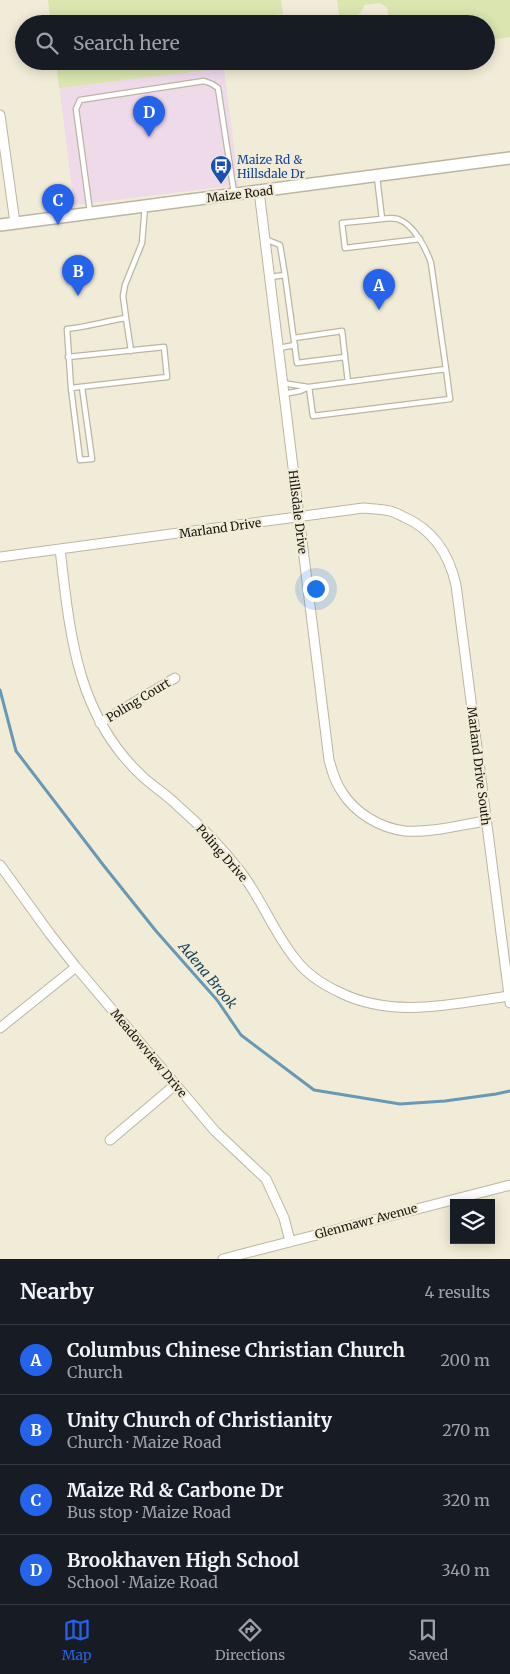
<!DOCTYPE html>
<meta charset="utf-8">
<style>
body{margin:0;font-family:Merriweather,serif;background:#242831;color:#f1f3f6}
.controls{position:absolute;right:15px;bottom:15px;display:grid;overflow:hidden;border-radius:0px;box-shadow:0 2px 12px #0003}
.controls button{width:45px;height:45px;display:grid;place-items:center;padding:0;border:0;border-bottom:1px solid #363941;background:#171b24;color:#f1f3f6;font:25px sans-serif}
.you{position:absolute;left:315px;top:588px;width:18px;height:18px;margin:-12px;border:4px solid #fff;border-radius:50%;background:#1a73e8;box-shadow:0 0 0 8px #1a73e833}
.badge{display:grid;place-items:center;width:32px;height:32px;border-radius:50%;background:#2563eb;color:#fff;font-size:16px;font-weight:700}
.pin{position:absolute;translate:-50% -41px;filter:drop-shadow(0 1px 2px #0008)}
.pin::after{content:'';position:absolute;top:26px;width:18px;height:15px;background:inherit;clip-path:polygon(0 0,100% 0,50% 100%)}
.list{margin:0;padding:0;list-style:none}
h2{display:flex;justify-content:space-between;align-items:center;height:65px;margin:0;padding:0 20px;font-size:21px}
h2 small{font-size:16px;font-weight:400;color:#9ea1a6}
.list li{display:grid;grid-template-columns:32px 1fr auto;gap:15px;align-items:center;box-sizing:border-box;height:70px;padding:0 20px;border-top:1px solid #363941}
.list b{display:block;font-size:19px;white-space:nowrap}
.list p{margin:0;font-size:16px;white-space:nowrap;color:#9ea1a6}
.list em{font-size:16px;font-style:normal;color:#9ea1a6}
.icon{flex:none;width:28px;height:28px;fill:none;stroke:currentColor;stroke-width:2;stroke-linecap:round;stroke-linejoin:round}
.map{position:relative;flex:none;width:510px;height:1259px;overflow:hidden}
.search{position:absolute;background:#171b24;box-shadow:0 2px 12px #0003;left:15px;right:15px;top:15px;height:55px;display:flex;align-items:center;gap:12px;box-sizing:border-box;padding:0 18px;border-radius:28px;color:#9ea1a6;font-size:19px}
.sheet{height:345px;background:#171b24}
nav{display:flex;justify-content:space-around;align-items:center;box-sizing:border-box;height:70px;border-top:1px solid #363941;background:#171b24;font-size:14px;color:#9ea1a6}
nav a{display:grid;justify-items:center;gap:2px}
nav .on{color:#2563eb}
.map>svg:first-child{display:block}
.education{fill:#efdae9}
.green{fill:#dae5af}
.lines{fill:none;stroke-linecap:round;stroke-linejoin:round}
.stream{stroke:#6799b6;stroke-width:3}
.service-casing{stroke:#bbb6a3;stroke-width:7}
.minor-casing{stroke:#bbb6a3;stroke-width:11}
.tertiary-casing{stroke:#bbb6a3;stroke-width:14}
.service{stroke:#fff;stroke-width:4.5}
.minor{stroke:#fff;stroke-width:9}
.tertiary{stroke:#fff;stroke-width:11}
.labels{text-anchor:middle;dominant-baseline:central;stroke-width:4.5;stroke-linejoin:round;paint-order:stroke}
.transit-label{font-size:12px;fill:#164399;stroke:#f1ecd7;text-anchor:start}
.street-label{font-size:12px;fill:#191710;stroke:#f1ecd7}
.water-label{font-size:14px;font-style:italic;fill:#194157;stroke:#f1ecd7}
</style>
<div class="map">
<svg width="510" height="1259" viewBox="0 0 510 1259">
<rect width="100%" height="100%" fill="#f1ecd7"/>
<path class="education" d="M56,61H223L239,185L74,205Z"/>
<path class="green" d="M48,0H281L283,14L218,21V24H51Z
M337,0H510V37L486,41V24H390L387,7L379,3L365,5L359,14L345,20L339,14Z
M56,61H223L224,68L59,88Z"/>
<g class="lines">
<path class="stream" d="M0,690L16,751L104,866L156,931L217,1000L241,1035L314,1090L400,1104L445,1101L496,1094L510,1091"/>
<g class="service-casing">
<path id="service" d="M90,212L76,109L80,100L204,81L212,84L218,88L234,193
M382,219L342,223L345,248L420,239
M265,239L280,245L285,275
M270,277L285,275L297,363L345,357L342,331L294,338
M126,318L131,351
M279,348L295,345
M68,357L164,347L167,377L71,388
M345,357L348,382
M282,383L308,387
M82,387L92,459L80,460L71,388L67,329C88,327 106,321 126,318L123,296L125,285L142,243L145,206
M309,387L313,416L450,399L446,369
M283,394L300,391L309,387L446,369L431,263C426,248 414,225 398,219C393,218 388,218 382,219L377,177"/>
</g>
<g class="minor-casing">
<path id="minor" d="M0,115L15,223
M259,191L329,760C332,771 335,782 342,792C355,813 380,828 405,831C431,833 460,825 485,821
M60,549C70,634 76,715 143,777C154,787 167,795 178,806C201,826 222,848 240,871C262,899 274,934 297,961C307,974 324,985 339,992C392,1019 453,1004 509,996
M0,557L363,508C372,509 381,509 390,511C395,512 400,515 404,517C434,530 449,554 456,585L510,1003
M100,723L175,678
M0,865L50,934L76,967L215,1131L266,1179L284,1218L290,1241
M0,1028L76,967
M110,1140L175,1085
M223,1259L510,1185"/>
</g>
<g class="tertiary-casing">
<path id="tertiary" d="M0,225L510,158"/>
</g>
<use href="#service" class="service"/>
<use href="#minor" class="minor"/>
<use href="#tertiary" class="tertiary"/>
</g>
<defs>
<g id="bus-pin" transform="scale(1.125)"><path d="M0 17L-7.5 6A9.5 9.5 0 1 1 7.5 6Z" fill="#1a4fb4" stroke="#f1ecd7"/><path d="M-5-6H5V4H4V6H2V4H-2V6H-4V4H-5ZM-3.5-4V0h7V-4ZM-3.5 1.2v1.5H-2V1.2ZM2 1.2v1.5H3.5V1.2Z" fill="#fff"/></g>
</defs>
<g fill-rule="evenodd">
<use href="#bus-pin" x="221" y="166"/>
</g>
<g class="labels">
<g class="transit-label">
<text x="237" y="159">Maize Rd &amp;<tspan x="237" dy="14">Hillsdale Dr</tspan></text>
</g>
<g class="street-label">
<text transform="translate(240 194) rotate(-7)">Maize Road</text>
<text transform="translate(298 512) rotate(83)">Hillsdale Drive</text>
<text transform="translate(220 528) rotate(-8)">Marland Drive</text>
<text transform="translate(138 700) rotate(-31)">Poling Court</text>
<text transform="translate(479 766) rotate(83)">Marland Drive South</text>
<text transform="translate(222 853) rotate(49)">Poling Drive</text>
<text transform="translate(149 1053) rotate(50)">Meadowview Drive</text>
<text transform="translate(366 1221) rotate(-15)">Glenmawr Avenue</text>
</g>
<g class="water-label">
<text transform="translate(208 975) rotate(50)">Adena Brook</text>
</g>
</g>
</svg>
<div class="controls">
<button><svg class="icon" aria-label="layers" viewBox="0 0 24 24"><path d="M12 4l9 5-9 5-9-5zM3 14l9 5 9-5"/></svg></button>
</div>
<div class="you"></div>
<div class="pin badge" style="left:379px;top:310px">A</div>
<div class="pin badge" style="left:78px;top:296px">B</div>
<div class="pin badge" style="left:58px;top:225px">C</div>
<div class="pin badge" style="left:149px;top:137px">D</div>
<div class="search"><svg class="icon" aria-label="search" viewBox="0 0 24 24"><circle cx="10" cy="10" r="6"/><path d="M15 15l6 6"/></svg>Search here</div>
</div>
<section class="sheet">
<h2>Nearby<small>4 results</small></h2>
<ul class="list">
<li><span class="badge">A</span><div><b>Columbus Chinese Christian Church</b><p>Church</p></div><em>200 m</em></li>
<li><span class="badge">B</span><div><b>Unity Church of Christianity</b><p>Church · Maize Road</p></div><em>270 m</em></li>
<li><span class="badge">C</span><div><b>Maize Rd &amp; Carbone Dr</b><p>Bus stop · Maize Road</p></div><em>320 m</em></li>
<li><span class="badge">D</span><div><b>Brookhaven High School</b><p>School · Maize Road</p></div><em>340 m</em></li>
</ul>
</section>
<nav>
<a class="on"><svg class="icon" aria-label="map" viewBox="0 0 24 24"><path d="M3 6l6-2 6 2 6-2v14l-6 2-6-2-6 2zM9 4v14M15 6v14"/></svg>Map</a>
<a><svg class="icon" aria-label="directions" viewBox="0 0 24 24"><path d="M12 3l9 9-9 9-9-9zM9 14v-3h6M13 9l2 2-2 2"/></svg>Directions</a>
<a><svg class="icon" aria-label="saved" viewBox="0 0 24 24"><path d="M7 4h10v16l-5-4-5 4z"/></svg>Saved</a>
</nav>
